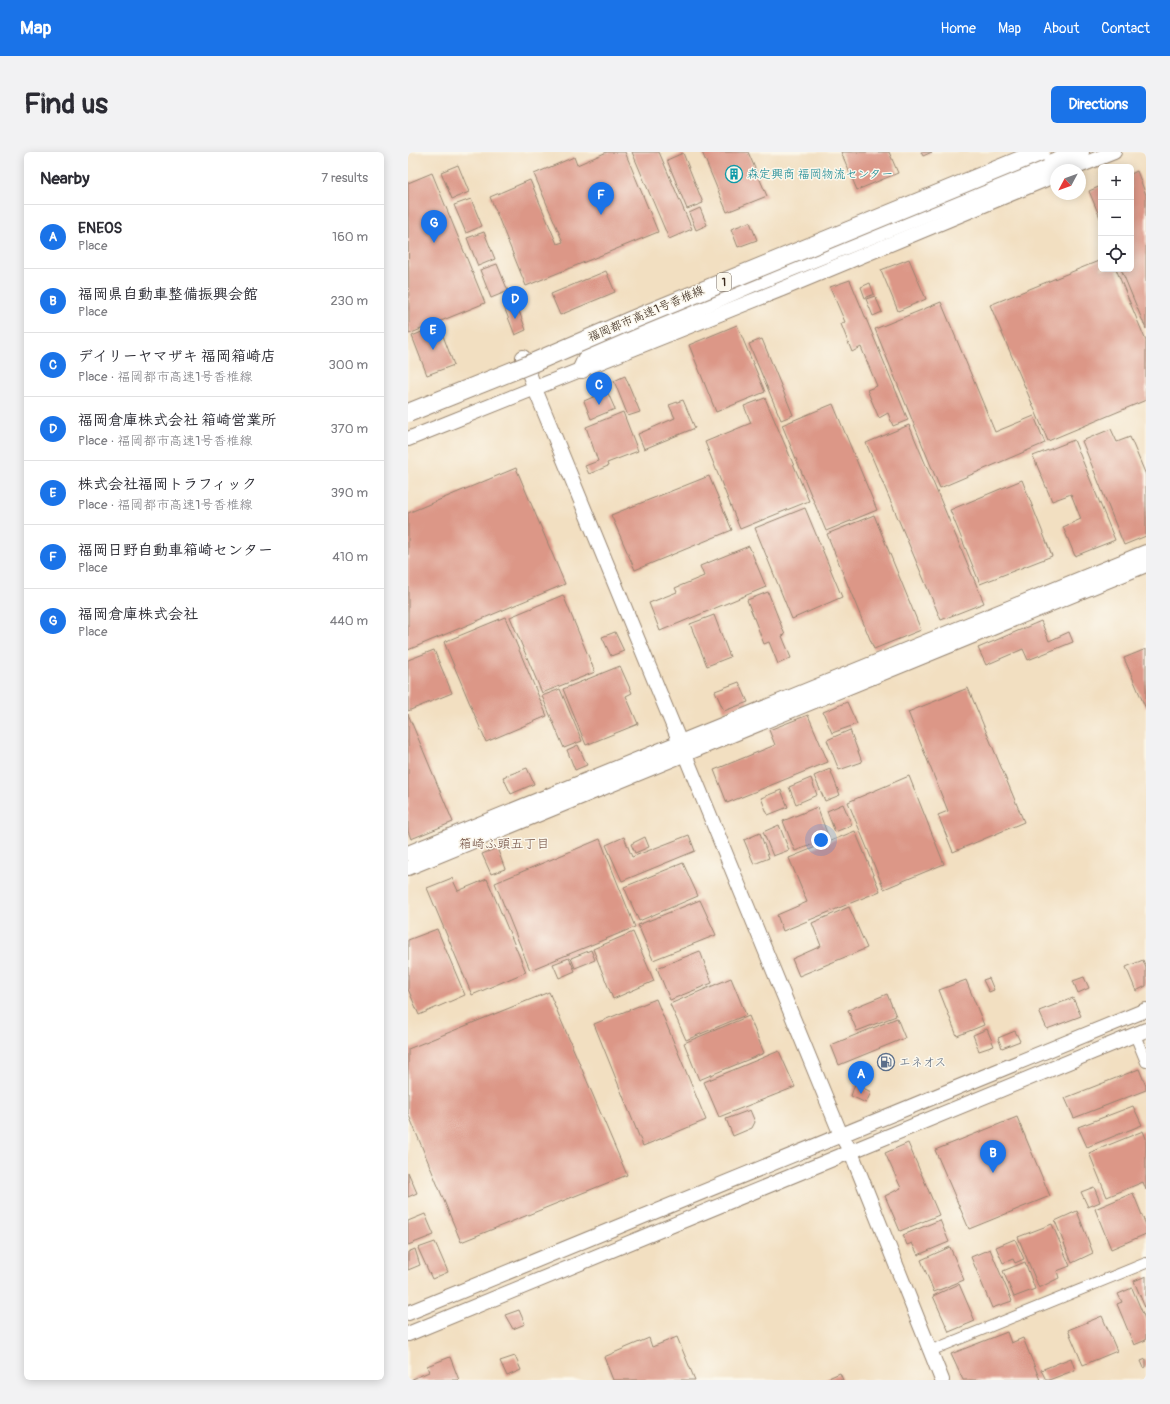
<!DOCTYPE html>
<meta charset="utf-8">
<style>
body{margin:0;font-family:Pangolin,"Klee One",sans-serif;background:#f2f2f3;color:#2b2b33}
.controls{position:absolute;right:12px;top:12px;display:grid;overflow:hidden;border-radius:6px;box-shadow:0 2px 10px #0003}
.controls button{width:36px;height:36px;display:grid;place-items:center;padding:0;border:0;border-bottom:1px solid #e1e1e2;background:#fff;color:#2b2b33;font:20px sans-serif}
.compass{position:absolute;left:642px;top:12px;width:36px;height:36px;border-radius:50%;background:#fff;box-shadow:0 2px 10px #0003;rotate:229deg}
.you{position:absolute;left:413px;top:688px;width:14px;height:14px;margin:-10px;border:3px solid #fff;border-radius:50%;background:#1a73e8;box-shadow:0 0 0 6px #1a73e833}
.badge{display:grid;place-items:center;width:26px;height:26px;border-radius:50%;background:#1a73e8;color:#fff;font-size:13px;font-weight:700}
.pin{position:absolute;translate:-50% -33px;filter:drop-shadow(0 1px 2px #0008)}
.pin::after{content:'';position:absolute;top:21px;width:14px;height:12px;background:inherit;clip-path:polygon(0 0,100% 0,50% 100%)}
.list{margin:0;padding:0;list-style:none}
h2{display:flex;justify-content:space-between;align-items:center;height:52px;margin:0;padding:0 16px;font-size:17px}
h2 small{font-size:13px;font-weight:400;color:#7c7c81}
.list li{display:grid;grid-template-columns:26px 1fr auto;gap:12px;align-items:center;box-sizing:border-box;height:64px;padding:0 16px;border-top:1px solid #e1e1e2}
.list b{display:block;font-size:15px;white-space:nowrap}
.list p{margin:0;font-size:13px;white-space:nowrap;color:#7c7c81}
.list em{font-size:13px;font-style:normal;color:#7c7c81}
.icon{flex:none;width:22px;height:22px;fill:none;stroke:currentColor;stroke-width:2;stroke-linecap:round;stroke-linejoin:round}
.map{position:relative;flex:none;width:738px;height:1228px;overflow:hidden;border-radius:6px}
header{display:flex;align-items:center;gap:24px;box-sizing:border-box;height:56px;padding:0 20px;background:#1a73e8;color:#fff}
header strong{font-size:19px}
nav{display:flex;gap:22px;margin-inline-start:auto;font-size:14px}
.intro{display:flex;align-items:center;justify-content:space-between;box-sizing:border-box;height:96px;padding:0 24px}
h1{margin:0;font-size:28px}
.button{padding:10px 18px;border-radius:6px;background:#1a73e8;color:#fff;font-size:14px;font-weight:700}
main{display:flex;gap:24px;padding:0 24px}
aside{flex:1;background:#fff;border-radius:6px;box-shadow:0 2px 10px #0003}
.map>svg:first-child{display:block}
.building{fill:#dc9787}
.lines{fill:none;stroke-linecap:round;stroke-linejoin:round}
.street-casing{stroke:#968470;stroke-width:12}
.secondary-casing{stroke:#968470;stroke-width:16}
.highway-casing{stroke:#968470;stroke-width:20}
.street{stroke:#fff;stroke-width:10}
.secondary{stroke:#fff;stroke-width:14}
.highway{stroke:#fff;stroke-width:18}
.highway-bridge-casing{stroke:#968470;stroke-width:20;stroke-linecap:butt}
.highway-bridge{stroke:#fff;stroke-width:18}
.labels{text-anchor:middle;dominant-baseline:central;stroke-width:3;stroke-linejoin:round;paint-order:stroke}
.shield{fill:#fbf7ec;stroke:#75685c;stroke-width:1}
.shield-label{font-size:11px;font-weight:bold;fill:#3b2a1e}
.culture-label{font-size:12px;fill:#0d838f;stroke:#fbf7ec;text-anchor:start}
.street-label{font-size:12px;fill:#3b2a1e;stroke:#fbf7ec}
.service-label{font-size:12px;fill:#4e5e75;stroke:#fbf7ec;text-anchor:start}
.neighbourhood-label{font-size:13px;fill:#735043;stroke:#fbf7ec}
</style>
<header>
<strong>Map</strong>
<nav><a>Home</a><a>Map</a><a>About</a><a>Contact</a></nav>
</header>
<div class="intro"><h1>Find us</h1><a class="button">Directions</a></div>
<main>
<aside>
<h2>Nearby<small>7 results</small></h2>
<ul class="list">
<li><span class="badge">A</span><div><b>ENEOS</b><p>Place</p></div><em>160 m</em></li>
<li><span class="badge">B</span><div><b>福岡県自動車整備振興会館</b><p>Place</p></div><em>230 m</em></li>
<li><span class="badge">C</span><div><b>デイリーヤマザキ 福岡箱崎店</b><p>Place · 福岡都市高速1号香椎線</p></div><em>300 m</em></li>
<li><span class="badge">D</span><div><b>福岡倉庫株式会社 箱崎営業所</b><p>Place · 福岡都市高速1号香椎線</p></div><em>370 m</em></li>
<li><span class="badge">E</span><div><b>株式会社福岡トラフィック</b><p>Place · 福岡都市高速1号香椎線</p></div><em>390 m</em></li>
<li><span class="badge">F</span><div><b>福岡日野自動車箱崎センター</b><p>Place</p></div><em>410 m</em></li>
<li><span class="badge">G</span><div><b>福岡倉庫株式会社</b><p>Place</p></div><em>440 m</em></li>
</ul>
</aside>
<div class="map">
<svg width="738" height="1228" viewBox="0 0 738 1228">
<rect width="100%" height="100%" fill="#fbf7ec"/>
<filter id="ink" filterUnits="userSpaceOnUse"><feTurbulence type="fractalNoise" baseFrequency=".025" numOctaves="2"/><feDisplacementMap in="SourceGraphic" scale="8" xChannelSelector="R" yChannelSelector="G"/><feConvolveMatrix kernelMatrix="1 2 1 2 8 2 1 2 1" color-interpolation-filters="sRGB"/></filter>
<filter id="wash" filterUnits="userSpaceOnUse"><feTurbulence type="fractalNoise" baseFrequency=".012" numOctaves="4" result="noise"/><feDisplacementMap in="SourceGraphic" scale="16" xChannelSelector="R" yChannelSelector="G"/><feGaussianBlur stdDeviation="0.9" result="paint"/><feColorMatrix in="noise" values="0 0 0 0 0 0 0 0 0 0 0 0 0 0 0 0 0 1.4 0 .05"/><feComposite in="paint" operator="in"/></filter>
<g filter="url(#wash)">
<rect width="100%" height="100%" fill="#f2dfc1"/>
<g id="blocks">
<path class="building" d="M199,0H217L250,80L118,134L82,45L122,28L149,92L155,90L126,22L166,5L169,13Z
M224,0H251L284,77L261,87Z
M294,0H340L359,44L319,60Z
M433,0H481L490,21L449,38Z
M513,0H524L515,4Z
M275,1L295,51L279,57L259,8Z
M50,13L61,40L44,47L33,20Z
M729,19L738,43V177L713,117H723V22Z
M24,21L77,151L1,182L0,31Z
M693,34V68L681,39Z
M63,47L74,74L58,81L46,53Z
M292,56L299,73L288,78L281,61Z
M342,70L349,88L330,95L323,77Z
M76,80L87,107L70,114L59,86Z
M501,107L518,147L490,159L473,118Z
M693,108V117H708L738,189V248L640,289L582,153Z
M89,112L100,139L83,146L72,118Z
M198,119L207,140L152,163L143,142Z
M442,128L500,268L485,274L480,261L471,266L459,238L469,234L453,195L444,200L433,172L437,170L422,135Z
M462,131L466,142L457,146L453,135Z
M467,144L474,160L465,164L458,147Z
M533,150L587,280L626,264L637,291L532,336L467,177Z
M108,151L118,178L107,183L96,155Z
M31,173L46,213L19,223L4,184Z
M329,173L357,240L308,260L281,193Z
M354,187L385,263L373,268L341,192Z
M217,224L232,260L220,264L206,229Z
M199,239L207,257L183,267L176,249Z
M357,246L401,349L332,377L297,290L343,271L336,254Z
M275,248L287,276L236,297L230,282L267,266L261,253Z
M425,252L469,358L418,379L374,273Z
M215,260L230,299L199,311L200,314L181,322L177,314L190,309L178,275Z
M501,273L576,451L533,468L458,291Z
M703,277L709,290L722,285L738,323V384L716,393L674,289Z
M666,288L707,388L667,404L655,375L673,367L663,342L644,349L625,304Z
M108,316L157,432L0,498V361Z
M301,324L324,378L227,418L203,363Z
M614,328L644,404L572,432L542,358Z
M397,356L434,445L384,467L347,376Z
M466,363L513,478L466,497L419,382Z
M341,394L358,435L252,479L241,451L269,440L267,436L296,424L292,414Z
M360,440L377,483L374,484L383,506L370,512L361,490L356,492L339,448Z
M155,443L187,520L134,541L102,465Z
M306,463L322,505L299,514L282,472Z
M97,465L139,564L78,590L36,490Z
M633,469L641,489L661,480L665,490L620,508L615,497L578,513L570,496Z
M207,480L216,499L203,504L194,485Z
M738,497V557L716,506Z
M26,498L44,541L0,559V508Z
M212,514L224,541L218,544L230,572L178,593L155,537Z
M331,530L340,550L316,559L307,539Z
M560,536L616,670L545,700L530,663L540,659L500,560Z
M152,537L174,589L156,596L134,544Z
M439,550L449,572L424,581L415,560Z
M0,562L45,670L3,687L0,679Z
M400,563L420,610L319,651L306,618L367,593L361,578Z
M442,578L454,610L431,618L419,588Z
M170,593L179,613L167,618L159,598Z
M119,616L126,632L103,642L95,625Z
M422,617L432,643L417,649L406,624Z
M501,624L536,712L476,737L440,650Z
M403,626L409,643L388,652L381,635Z
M373,638L380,655L360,663L353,646Z
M435,652L444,673L427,680L419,659Z
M409,655L421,686L387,699L375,669Z
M371,673L381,698L365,704L355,680Z
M447,679L472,739L375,779L369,763L399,750L381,706Z
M352,681L361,706L346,712L336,688Z
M281,683L287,699L214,729L198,693L216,685L224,705Z
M237,685L241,695L227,701L223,692Z
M192,687L227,775L122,818L87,731Z
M89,696L97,717L83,722L74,702Z
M275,711L290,744L231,769L216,735Z
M44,726L50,739L79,727L118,820L64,843L19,736Z
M292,748L308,783L245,808L230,773Z
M441,755L459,796L391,824L384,807L413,794L404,771Z
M29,777L57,843L11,863L0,837V788Z
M225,780L246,829L205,847L185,797Z
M183,798L187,808L167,816L163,806Z
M292,799L304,831L262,848L249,816Z
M161,806L167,819L151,826L145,812Z
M735,808L738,816V834L728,839L718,815Z
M676,825L681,836L670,841L665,829Z
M323,826L338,863L278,888L262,852Z
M581,826L586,838L581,840L575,828Z
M558,828L576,873L549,884L531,838Z
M141,840L219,1023L53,1090L0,961V897Z
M479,842L488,864L449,879L440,858Z
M665,846L673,864L639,877L631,859Z
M248,847L298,968L235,994L186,872Z
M341,864L356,901L291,928L276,891Z
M489,866L497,886L431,913L423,893Z
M579,877L586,894L571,899L565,883Z
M607,879L612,889L594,896L590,886Z
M371,899L387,935L311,965L296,930Z
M731,917L738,934V938L666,966L657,946Z
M447,932L463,940L458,951L443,944Z
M725,954L734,973L679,995L670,975Z
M342,958L347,970L344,976L325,984L318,967Z
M609,965L642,1044L561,1077L527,998Z
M735,979L738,986V1038L735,1030L699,1045L681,1001Z
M500,991L531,1063L492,1079L477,1044L493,1036L477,1001Z
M0,1020L9,1041L0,1045Z
M686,1035L692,1050L680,1055L673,1040Z
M725,1041L738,1073V1082L703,1097L687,1057Z
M669,1059L685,1101L664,1111L647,1069Z
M17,1062L26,1083L0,1093V1069Z
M532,1068L541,1090L510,1103L504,1091L499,1093L495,1083Z
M644,1072L662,1114L649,1119L651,1126L631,1136L610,1085Z
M607,1087L616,1107L607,1111L605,1107L595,1111L588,1095Z
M27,1090L40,1120L24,1127L10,1096Z
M542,1095L556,1128L526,1140L513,1108Z
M7,1097L12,1113L0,1118V1100Z
M582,1097L604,1149L584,1156L563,1105Z
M617,1110L627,1137L606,1145L595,1119Z
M738,1124V1158L726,1129Z
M551,1132L567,1169L541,1180L525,1144Z
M724,1136L738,1169V1188L726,1193L709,1152L714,1150L710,1142Z
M111,1158L117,1172L105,1177L97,1163Z
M694,1164L709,1199L675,1213L660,1178Z
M599,1180L603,1191L615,1186L632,1228H555L543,1202Z
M269,1185L287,1228H205L196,1205L241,1186L244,1195Z
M107,1204L113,1218L99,1224L92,1209Z
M42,1205L51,1228H2L21,1220L19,1214Z
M663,1206L667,1218L641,1228H638L633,1218Z
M738,1207V1215L736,1216L733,1209Z
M432,1221L435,1228H416Z"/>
</g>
</g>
<g filter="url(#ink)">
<use href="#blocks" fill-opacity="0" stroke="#968470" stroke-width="1"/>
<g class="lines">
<g class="street-casing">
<path id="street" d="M727,883L738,910
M522,1199L738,1111"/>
</g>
<g class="secondary-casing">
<path id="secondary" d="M661,18L706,0
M115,205L127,237L433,983L443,1000L534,1228
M0,287L374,137L648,23
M0,701L738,400
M0,716L738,413
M0,1161L738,858
M0,1182L738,878"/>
</g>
<g class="highway-casing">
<path id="highway" d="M174,217L179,206L284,157L344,131L529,56L672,0"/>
</g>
<use href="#street" class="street"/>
<use href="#secondary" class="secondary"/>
<use href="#highway" class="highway"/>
<g class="highway-bridge-casing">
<path id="highway-bridge" d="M0,261L122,212L224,168L632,0"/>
</g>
<use href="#highway-bridge" class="highway-bridge"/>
</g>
</g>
<defs>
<g id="building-ring" transform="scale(0.9)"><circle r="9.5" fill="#fbf7ec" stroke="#0f9aa8" stroke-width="1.5"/><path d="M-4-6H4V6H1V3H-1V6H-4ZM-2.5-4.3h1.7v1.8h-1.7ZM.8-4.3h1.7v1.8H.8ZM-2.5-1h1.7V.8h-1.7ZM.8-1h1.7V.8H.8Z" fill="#0f9aa8"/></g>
<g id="fuel-ring" transform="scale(0.9)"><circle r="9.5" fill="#fbf7ec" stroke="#5c6f8a" stroke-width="1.5"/><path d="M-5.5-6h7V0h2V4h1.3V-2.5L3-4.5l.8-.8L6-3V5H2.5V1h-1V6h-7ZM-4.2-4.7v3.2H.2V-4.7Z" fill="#5c6f8a"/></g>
</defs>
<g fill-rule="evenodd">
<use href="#building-ring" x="326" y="22"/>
<use href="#fuel-ring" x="478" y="910"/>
</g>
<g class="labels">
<rect class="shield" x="309" y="121" width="14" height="18" rx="3"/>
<g class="shield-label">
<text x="316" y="130">1</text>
</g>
<g class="culture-label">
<text x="339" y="22">森定興商 福岡物流センター</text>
</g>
<g class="street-label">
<text transform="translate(238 162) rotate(-23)">福岡都市高速1号香椎線</text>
</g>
<g class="service-label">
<text x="491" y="910">エネオス</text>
</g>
<g class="neighbourhood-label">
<text x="96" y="692">箱崎ふ頭五丁目</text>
</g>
</g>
</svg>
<div class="controls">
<button>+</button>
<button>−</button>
<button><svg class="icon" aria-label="locate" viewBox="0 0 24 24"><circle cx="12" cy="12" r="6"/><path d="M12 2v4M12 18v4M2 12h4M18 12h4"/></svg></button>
</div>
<svg class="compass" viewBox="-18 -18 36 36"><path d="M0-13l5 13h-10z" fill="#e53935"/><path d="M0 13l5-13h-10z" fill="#7c7c81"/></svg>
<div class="you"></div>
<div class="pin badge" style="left:453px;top:942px">A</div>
<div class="pin badge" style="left:585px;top:1021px">B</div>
<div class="pin badge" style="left:191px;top:253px">C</div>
<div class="pin badge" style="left:107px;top:167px">D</div>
<div class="pin badge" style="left:25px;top:198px">E</div>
<div class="pin badge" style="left:193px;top:63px">F</div>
<div class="pin badge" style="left:26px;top:91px">G</div>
</div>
</main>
